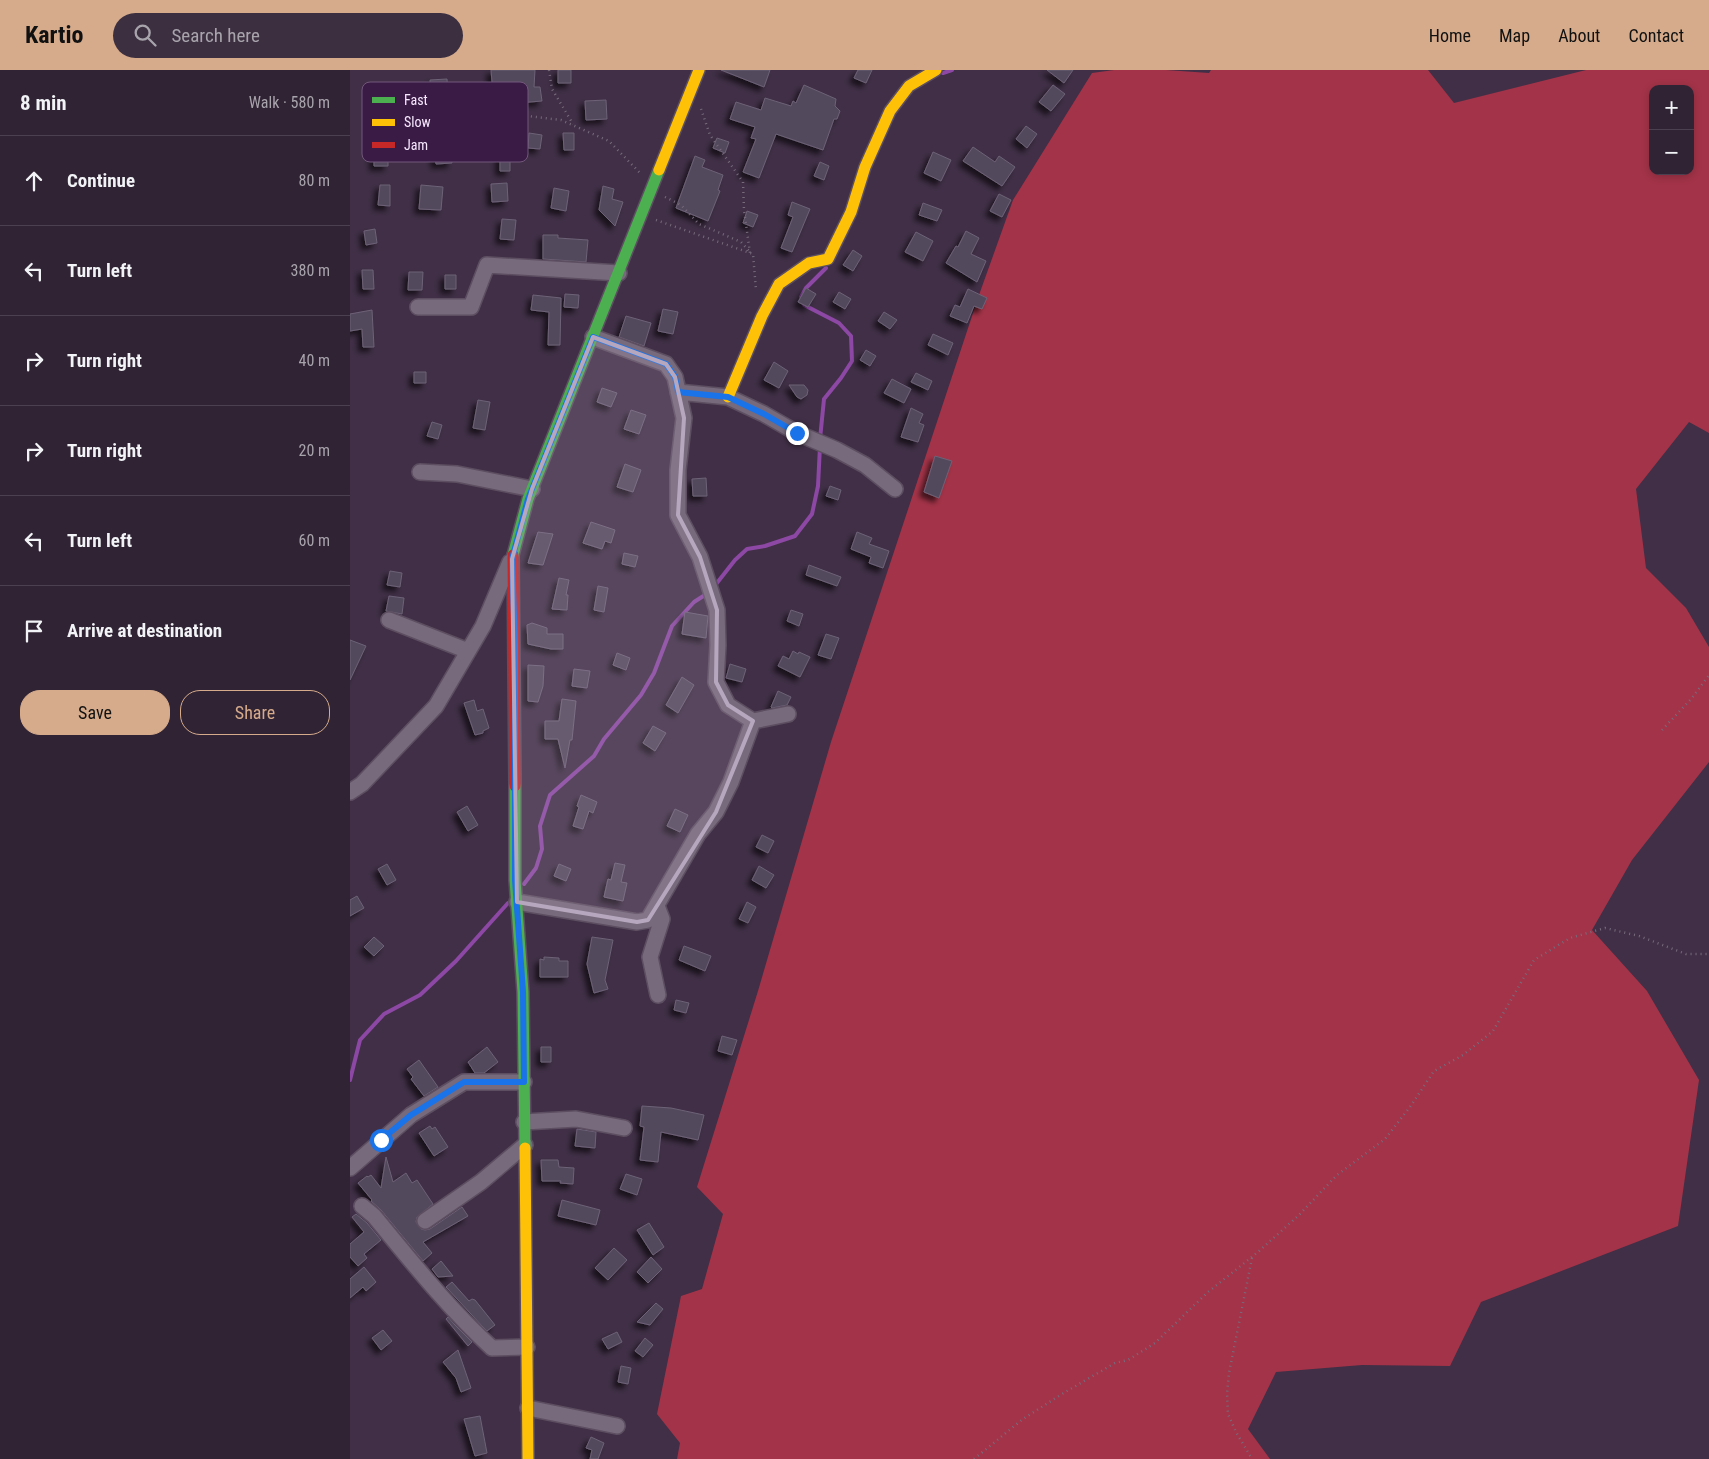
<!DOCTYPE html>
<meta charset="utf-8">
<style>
body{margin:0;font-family:"Roboto Condensed",sans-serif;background:#3c2f40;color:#f1f3f6}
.controls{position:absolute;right:15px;top:15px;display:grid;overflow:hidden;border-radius:10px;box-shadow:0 2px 8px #0003}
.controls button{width:45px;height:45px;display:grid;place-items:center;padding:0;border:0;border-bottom:1px solid #4b404f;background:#302334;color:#f1f3f6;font:25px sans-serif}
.stop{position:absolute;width:15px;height:15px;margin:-11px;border:4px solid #1a73e8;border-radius:50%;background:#fff}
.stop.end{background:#1a73e8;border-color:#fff;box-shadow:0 1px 5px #0008}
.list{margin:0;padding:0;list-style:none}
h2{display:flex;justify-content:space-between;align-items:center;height:65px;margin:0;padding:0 20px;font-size:21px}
h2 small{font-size:16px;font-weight:400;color:#a8a4ac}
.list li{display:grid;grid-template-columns:32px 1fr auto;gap:15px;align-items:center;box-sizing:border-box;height:90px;padding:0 20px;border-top:1px solid #4b404f}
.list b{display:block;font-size:19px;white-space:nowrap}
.list em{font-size:16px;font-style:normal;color:#a8a4ac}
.actions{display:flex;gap:10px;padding:15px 20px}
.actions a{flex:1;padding:11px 0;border:1px solid #d6ab8b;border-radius:20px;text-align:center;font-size:18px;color:#d6ab8b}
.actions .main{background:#d6ab8b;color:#111}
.icon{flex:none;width:28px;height:28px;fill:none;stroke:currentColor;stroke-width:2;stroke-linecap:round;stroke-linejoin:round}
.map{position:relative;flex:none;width:1359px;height:1389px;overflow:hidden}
header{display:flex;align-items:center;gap:30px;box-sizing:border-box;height:70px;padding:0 25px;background:#d6ab8b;color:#111}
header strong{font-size:24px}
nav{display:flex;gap:28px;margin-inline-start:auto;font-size:18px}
.search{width:350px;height:45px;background:#3c2f40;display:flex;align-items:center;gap:12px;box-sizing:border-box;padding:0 18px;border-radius:28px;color:#a8a4ac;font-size:19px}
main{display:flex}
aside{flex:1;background:#302334}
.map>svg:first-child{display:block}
.forest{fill:#a33348;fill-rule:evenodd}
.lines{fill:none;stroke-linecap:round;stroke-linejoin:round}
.stream{stroke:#8c48a4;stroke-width:4}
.building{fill:#53495d;stroke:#6d6277;filter:url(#shadow)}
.street-casing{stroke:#5d4e61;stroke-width:18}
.fast-casing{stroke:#5d4e61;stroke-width:14}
.slow-casing{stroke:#5d4e61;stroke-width:14}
.jam-casing{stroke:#5d4e61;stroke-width:14}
.path{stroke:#776b7c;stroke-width:2.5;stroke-dasharray:1 4;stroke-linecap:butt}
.street{stroke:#776a7c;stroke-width:15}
.fast{stroke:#4caf50;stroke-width:11}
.slow{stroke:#ffc107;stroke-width:11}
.jam{stroke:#c62828;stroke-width:11}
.route{stroke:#1a73e8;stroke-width:6}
.marked{fill:#b7a7be;fill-opacity:0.2;stroke:#b7a7be;stroke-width:4;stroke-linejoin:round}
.key{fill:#3a1b45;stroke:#73587c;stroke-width:1}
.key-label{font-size:14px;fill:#f7e8fe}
</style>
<header>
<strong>Kartio</strong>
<div class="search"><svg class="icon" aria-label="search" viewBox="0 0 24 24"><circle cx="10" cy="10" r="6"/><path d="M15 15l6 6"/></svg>Search here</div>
<nav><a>Home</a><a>Map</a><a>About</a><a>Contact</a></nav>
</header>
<main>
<aside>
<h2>8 min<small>Walk · 580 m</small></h2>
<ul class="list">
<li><svg class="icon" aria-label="ahead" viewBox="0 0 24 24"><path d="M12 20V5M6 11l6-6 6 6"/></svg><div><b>Continue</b></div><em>80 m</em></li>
<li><svg class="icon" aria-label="left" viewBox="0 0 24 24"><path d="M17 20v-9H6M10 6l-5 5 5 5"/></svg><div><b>Turn left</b></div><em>380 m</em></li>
<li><svg class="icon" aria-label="right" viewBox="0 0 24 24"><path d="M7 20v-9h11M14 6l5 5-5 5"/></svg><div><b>Turn right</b></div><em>40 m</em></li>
<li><svg class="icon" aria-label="right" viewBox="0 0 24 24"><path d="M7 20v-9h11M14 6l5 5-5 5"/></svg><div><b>Turn right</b></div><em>20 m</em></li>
<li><svg class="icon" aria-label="left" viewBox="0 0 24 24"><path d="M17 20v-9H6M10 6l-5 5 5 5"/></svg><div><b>Turn left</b></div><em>60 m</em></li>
<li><svg class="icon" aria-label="arrive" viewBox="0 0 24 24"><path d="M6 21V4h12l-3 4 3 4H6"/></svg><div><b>Arrive at destination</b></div></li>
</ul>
<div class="actions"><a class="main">Save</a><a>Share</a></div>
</aside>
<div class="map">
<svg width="1359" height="1389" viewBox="0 0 1359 1389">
<defs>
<filter id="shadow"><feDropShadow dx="-4.5" dy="4.5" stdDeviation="2.5" flood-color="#0009"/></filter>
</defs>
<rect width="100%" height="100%" fill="#402f46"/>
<path class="forest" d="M764,0H816L859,3L861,0H1078L1104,33L1236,0H1359V363L1339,352L1286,419L1296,498L1336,538L1359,577V692L1282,790L1242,860L1297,921L1349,1010L1328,1156L1131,1232L1100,1296L1012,1295L926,1302L898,1359L920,1389H327L330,1373L307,1344L331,1226L352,1219L373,1144L347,1117L408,921L481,672L629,225L663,130L742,3ZM1303,19H1340V101H1303Z"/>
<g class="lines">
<path class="stream" d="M593,3L602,0
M451,227L456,218L476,198
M454,235L489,253L501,266L502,291L491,308L474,329L470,369
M363,518L385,490L397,479L415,476L445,466L462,444L468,416L470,376
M174,814L186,798L192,779L190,756L200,725L244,686L254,669L291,625L304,603L322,556L344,532L358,523
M0,1010L10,970L34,944L70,925L106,891L158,833"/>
</g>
<path class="building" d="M141,0H185L184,17H190L192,31L144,35Z
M208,0H221V13H208Z
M371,0H420L414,17Z
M508,0H522L516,13L504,8Z
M697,0H723L714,13Z
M97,9L98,27H81L80,10Z
M454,15L486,29L485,36L490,41L487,49H484L473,80L426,64L409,108L393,102L406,69L401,68L405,57L380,49L386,32L411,40L415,28L441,36L443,31L446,33Z
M703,15L715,24L701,41L689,32Z
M256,30L257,49L236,50L235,31Z
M676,56L687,64L677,78L666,69Z
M179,63L192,65L190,79L178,78Z
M213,63H224V80H214Z
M367,68L379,72L375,83L363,78Z
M100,76L102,93L86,94L84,78Z
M623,77L645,92L649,86L665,97L652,116L613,91Z
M24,80H38V96H24Z
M583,82L601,90L591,111L574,103Z
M150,85H160V101H150Z
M345,86L355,90L352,97L373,105L368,120L370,121L358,151L326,138Z
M470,92L479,96L474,110L464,106Z
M157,113L158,131L142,132L141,114Z
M30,115H40V136L28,135Z
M71,115L93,117L91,140L69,139Z
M253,116L264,119L262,129L273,132L265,156L249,140Z
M204,118L219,121L216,141L201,138Z
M649,124L661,130L652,147L640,141Z
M442,132L460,139L442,182L431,178L443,147L438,145Z
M573,133L592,140L587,151L569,145Z
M397,141L408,145L403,157L393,153Z
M152,149L166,150L164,170L150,169Z
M25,159L27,173L16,175L14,161Z
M616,161L629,168L621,184L636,191L627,212L596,193L606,176L608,177Z
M566,162L583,171L573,191L555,182Z
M193,165H208V168L238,170L236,192L193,189Z
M503,180L512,186L503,201L493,195Z
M12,200H23L24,219H13Z
M59,202H73L72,220H58Z
M95,205H106V219H95Z
M456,218L466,224L458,237L448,232Z
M618,219L637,228L632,239L624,236L617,253L600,246L605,235L610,237Z
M489,222L501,229L495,239L483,232Z
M215,224L229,225L228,238L214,237Z
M183,225L211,228L210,275H198L199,242L181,240Z
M313,239L328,242L323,264L308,261Z
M22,240L24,277H13L12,259L0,261V244Z
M534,242L547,250L540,259L528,251Z
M276,246L301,253L294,276L269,267Z
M583,264L603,273L598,285L578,275Z
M516,280L526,286L520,296L510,290Z
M424,292L438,301L429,318L414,310Z
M64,302H76V313H64Z
M566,303L582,311L578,320L561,312Z
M542,309L561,319L554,333L534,323Z
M439,315H454L458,320L457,325L451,329L447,327Z
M252,318L267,323L261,337L247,332Z
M128,330L140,332L135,360L123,358Z
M561,338L573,344L569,353L574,355L568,372L551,367Z
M281,340L296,345L289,364L274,359Z
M82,352L92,355L88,369L77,366Z
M585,386L602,391L589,428L574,422Z
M275,394L291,400L283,422L267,417Z
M356,408L357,426H343L342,409Z
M480,416L491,420L488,430L476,426Z
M241,452L265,460L261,473L255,471L252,479L233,473Z
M188,462L203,464L193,495L178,493Z
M507,462L522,468L519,474L539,481L533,498L519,493L521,487L501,479Z
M274,483L288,486L285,497L272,494Z
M459,495L491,507L487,516L456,505Z
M40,501L52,503L50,517L37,515Z
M209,508L219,510L216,525H218L217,540L202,539Z
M248,516L258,518L254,542L244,540Z
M39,526L54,528L52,544L36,541Z
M441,540L453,544L449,556L437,551Z
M335,542L358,546L356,568L332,564Z
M182,553L197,558V564H213V579H201L178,574L177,555Z
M476,564L489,568L481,589L468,585Z
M0,570L16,576L0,610Z
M443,581L448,584L449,582L460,587L450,607L428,596L433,586L439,589Z
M267,583L280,588L276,600L263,595Z
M380,594L396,599L392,612L376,608Z
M178,595L194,596L193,616L188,632L178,631Z
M224,599L240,601L237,618L222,616Z
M332,607L344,615L328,643L316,635Z
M428,621L441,627L437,635L422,638L421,637Z
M212,629L226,631L222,670H220L215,698L208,669H195V651H209Z
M124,630L127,641L133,639L139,658L133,661V663L125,665L114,633Z
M303,656L316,663L305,681L293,673Z
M231,725L247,732L243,743L239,741L233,759L223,756L229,737L227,736Z
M117,736L128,755L118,761L107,742Z
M325,739L338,745L330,762L317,756Z
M412,765L424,771L418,783L406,777Z
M265,793L275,795L271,812L277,813L273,831L254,827L258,809L261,810Z
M37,794L46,810L37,815L28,799Z
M209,794L221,799L216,811L204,806Z
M409,796L424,805L416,818L402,810Z
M7,826L14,838L0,846V830Z
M397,832L406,837L398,853L389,849Z
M24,867L34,876L24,886L14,877Z
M242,867L263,870L255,910L258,919L244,923L237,894Z
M334,876L361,886L355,901L329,890Z
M194,887L209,888V891H218V907H190V889L194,890Z
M326,930L339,933L336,943L324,940Z
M372,966L387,970L382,985L368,981Z
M137,977L148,992L134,1003H125L118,992Z
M191,977H201V992H191Z
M69,990L88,1017L74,1026L61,1009L63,1007L57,999Z
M292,1036L321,1038L354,1045L348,1070L311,1062L308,1092L290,1090L294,1057L290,1056Z
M80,1056L82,1059L85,1057L98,1077L84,1086L69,1063Z
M227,1059L246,1062L245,1078L225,1076Z
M36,1087L43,1112L56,1103L62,1113L67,1110L83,1134L67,1147L66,1152L71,1159L75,1160L80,1159L112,1137L118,1146L73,1172L82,1183L73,1191L31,1140L21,1131L22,1130L8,1113L17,1106L18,1107L21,1105L31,1118Z
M191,1090H208L209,1097L224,1098L223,1114L210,1113L211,1111H192Z
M276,1104L292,1109L287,1125L270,1119Z
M212,1130L250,1140L246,1155L208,1146Z
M6,1144L17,1153L31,1170L14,1184L17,1188L8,1196L0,1187V1174L14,1162L2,1147Z
M299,1153L314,1177L303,1185L287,1160Z
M264,1178L277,1190L258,1210L245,1198Z
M301,1187L312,1199L298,1213L287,1202Z
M91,1191L103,1206L88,1207L82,1199Z
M14,1197L26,1212L16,1221L13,1217L0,1228V1209Z
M102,1212L119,1231L122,1229L125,1230L145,1255L137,1261L132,1256L96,1217Z
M306,1233L313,1239L300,1255L287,1252Z
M98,1247L104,1254L122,1272L118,1276L96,1249Z
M33,1260L42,1271L31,1280L22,1268Z
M267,1262L272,1272L258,1279L252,1269Z
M295,1268L303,1275L293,1287L285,1281Z
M108,1280L121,1318L111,1322L106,1308L93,1292Z
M271,1296L281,1298L278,1314L268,1312Z
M130,1346L137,1383L125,1386L114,1349Z
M241,1367L254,1373L248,1389H240L242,1380L236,1378Z"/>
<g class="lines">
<g class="street-casing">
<path id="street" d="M68,237H121L137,195L269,203
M243,267L316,294L325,307L334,348L328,400V445L350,487L367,540L368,575L366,612L378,635L403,651L438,644
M328,322L378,327L414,344L447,363L487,380L515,395L545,419
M70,402L107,404L182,419
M39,550L118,581
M0,722L12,714L86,636L133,556L160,492
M167,832L287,852L298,850L348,764L366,742L381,712L403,651
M307,836L312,849L300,887L308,925
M174,1052L226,1049L274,1058
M0,1098L61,1045L114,1012H174
M12,1136L24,1146C62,1192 98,1238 142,1278L177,1277
M75,1151L131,1112L175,1075
M178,1338L267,1356"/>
</g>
<g class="fast-casing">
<path id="fast" d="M163,485L178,429L309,100
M165,716V810L173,922L175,1078"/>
</g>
<g class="slow-casing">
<path id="slow" d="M309,100L349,0
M378,327L412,246L429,214L459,193L478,189L501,142L515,97L540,41L559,16L586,0
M175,1078L178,1389"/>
</g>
<g class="jam-casing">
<path id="jam" d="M163,485L165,716"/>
</g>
<path class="path" d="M199,0L202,19L223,54
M351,39L360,65L393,112L394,140L400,183
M161,44L211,50L259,71L291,104
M315,127L331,135L349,154L391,172L399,181
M306,150L403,184L406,220
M1312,660L1342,628L1359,605
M902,1188L879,1303L877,1324L878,1344L886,1362L902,1389
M624,1389L673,1349L712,1324L765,1293L778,1290L805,1273L858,1222L908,1182L948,1146L987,1105L1035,1069L1060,1037L1084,1001L1113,985L1143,961L1184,890L1220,868L1255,858L1289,866L1336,884H1359"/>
<use href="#street" class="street"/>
<use href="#fast" class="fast"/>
<use href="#slow" class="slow"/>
<use href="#jam" class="jam"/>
</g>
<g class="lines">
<path class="route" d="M31,1070L61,1045L114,1012H174L173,922L165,810V574L162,489L178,429L243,267L316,294L325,307L328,322L378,327L414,344L447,363"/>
</g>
<path class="marked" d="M243,267L316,294L325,307L334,348L328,445L350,487L367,540L366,612L378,635L403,651L366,742L298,850L287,852L167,832L162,489L182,419Z"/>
<rect x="12" y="12" width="166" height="80" rx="8" class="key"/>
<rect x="22" y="27" width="23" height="6" fill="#4caf50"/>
<rect x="22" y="49" width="23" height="7" fill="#ffc107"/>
<rect x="22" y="72" width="23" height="6" fill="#c62828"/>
<g class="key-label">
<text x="54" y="35">Fast</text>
<text x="54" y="57">Slow</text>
<text x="54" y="80">Jam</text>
</g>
</svg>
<div class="controls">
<button>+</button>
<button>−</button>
</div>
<div class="stop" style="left:31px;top:1070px"></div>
<div class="stop end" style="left:447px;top:363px"></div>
</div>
</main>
